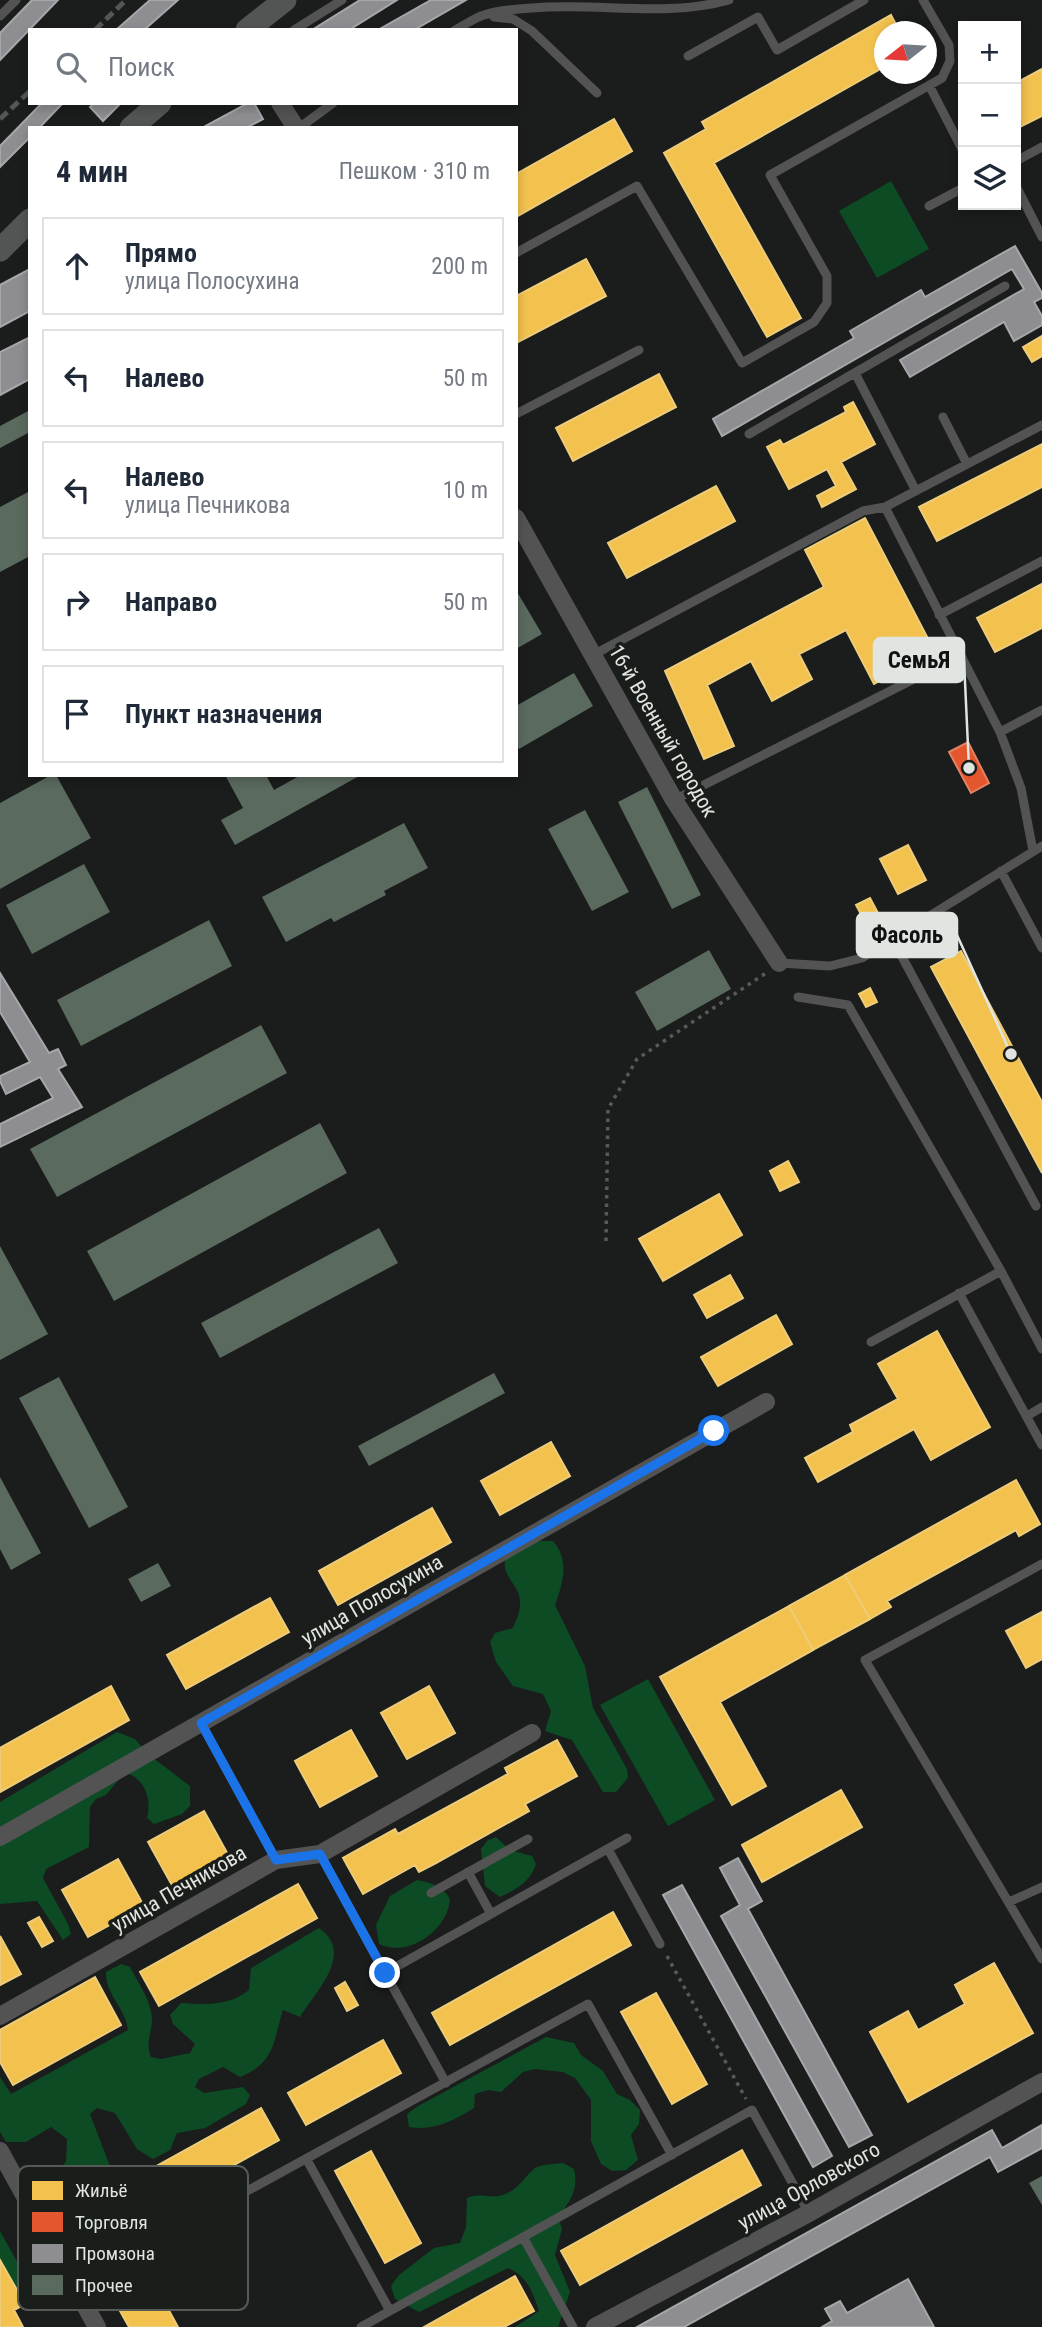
<!DOCTYPE html>
<html lang="ru">
<meta charset="utf-8">
<style>
body{margin:0;font-family:"Roboto Condensed",sans-serif;background:#f6f6f7;color:#1f2937}
.controls{position:absolute;right:21px;top:21px;display:grid;overflow:hidden;border-radius:0px;box-shadow:0 4px 10px #0003}
.controls button{width:63px;height:63px;display:grid;place-items:center;padding:0;border:0;border-bottom:2px solid #e0e1e3;background:#fff;color:#1f2937;font:35px sans-serif}
.compass{position:absolute;left:874px;top:21px;width:63px;height:63px;border-radius:50%;background:#fff;box-shadow:0 4px 10px #0003;rotate:253deg}
.stop{position:absolute;width:21px;height:21px;margin:-16px;border:5px solid #1a73e8;border-radius:50%;background:#fff}
.stop.end{background:#1a73e8;border-color:#fff;box-shadow:0 2px 7px #0008}
.list{margin:0;padding:0;list-style:none}
h2{display:flex;justify-content:space-between;align-items:center;height:91px;margin:0;padding:0 28px;font-size:30px}
h2 small{font-size:23px;font-weight:400;color:#747a83}
.list li{display:grid;grid-template-columns:46px 1fr auto;gap:21px;align-items:center;box-sizing:border-box;height:98px;margin:0 14px 14px;padding:0 14px;border:2px solid #e0e1e3;border-radius:0px}
.list b{display:block;font-size:26px;white-space:nowrap}
.list p{margin:0;font-size:23px;white-space:nowrap;color:#747a83}
.list em{font-size:23px;font-style:normal;color:#747a83}
.icon{flex:none;width:38px;height:38px;fill:none;stroke:currentColor;stroke-width:2;stroke-linecap:round;stroke-linejoin:round}
.map{position:relative;flex:none;width:1042px;height:2327px;overflow:hidden}
.search{position:absolute;background:#fff;box-shadow:0 4px 10px #0003;left:28px;top:28px;width:490px;height:77px;display:flex;align-items:center;gap:18px;box-sizing:border-box;padding:0 24px;border-radius:0px;color:#747a83;font-size:26px}
.panel{position:absolute;background:#fff;box-shadow:0 4px 10px #0003;left:28px;top:126px;width:490px;height:651px;border-radius:0px}
.map>svg:first-child{display:block}
.green{fill:#0c4b24}
.homes{fill:#f2c14e;stroke:#edcc7a;stroke-width:2}
.shops{fill:#e4572e;stroke:#e38264;stroke-width:2}
.industry{fill:#8d8d92;stroke:#a6a7aa;stroke-width:2}
.building{fill:#5b6a5f}
.lines{fill:none;stroke-linecap:round;stroke-linejoin:round}
.path{stroke:#585958;stroke-width:3.5;stroke-dasharray:3.5 5;stroke-linecap:butt}
.lane{stroke:#535353;stroke-width:9}
.street{stroke:#535353;stroke-width:18}
.secondary{stroke:#525553;stroke-width:23}
.rail{stroke:#545655;stroke-width:5;stroke-dasharray:10 5;stroke-linecap:butt}
.route{stroke:#1a73e8;stroke-width:9}
.labels{text-anchor:middle;dominant-baseline:central;stroke-width:7;stroke-linejoin:round;paint-order:stroke}
.street-label{font-size:21px;fill:#e1e5e2;stroke:#191e1a}
.key{fill:#191e1a;stroke:#555a56;stroke-width:2}
.key-label{font-size:19px;fill:#e1e5e2}
.leader{fill:none;stroke:#e1e5e2;stroke-width:2.5}
.callout-dot{fill:#e1e5e2;stroke:#191e1a;stroke-width:2.5}
.callout{fill:#e1e5e2;stroke:#e1e5e2;stroke-width:2.5}
.callout-label{font-size:23px;text-anchor:middle;font-weight:bold;fill:#111}
</style>
<div class="map">
<svg width="1042" height="2327" viewBox="0 0 1042 2327">
<rect width="100%" height="100%" fill="#1a1d1b"/>
<path class="green" d="M891,181L929,249L877,278L839,211Z
M533,1541H553C570,1560 563,1583 555,1605L585,1666L593,1708L627,1769L628,1778L616,1792H603L572,1740L545,1731L551,1711L543,1694L513,1686L496,1662L490,1642L495,1633L513,1628C517,1619 521,1610 520,1601C519,1584 502,1578 505,1559Z
M648,1679L715,1800L668,1826L600,1705Z
M117,1732L135,1739L148,1754L190,1786V1806L182,1814L154,1824L147,1818C152,1799 145,1779 125,1772L106,1795L96,1799L90,1807L89,1847L46,1869L43,1878L68,1924L71,1934L63,1940L37,1901L0,1904V1802Z
M496,1837L510,1850L532,1856L536,1864C530,1882 517,1889 500,1897L485,1886L481,1849L487,1841Z
M417,1880C431,1882 443,1887 450,1899C448,1930 409,1958 379,1944L376,1925L390,1896Z
M319,1928C355,1953 317,1990 300,2017L283,2010C273,2042 275,2063 240,2077L223,2067L199,2079L195,2087L204,2093L243,2087L250,2095L246,2104L205,2128L177,2133L170,2150L153,2159L137,2149L115,2113L97,2108L90,2114L116,2182L68,2207L61,2206L56,2197L55,2177L66,2161L67,2139L51,2127L26,2142H6L0,2132V2077L11,2094L128,2030C126,2009 105,1994 106,1972L121,1964L130,1967C139,1984 151,2000 152,2019C152,2032 145,2044 151,2057L161,2059L190,2053L195,2044L173,2024L170,2015L181,2003C205,2005 229,2006 249,1990L251,1968Z
M546,2037L574,2043L581,2055L603,2071L617,2094L630,2100L640,2110L639,2124L631,2135L638,2160L626,2170L612,2171L601,2164L591,2141V2100L575,2078L563,2072L535,2069L523,2072L501,2092L488,2090L475,2094L474,2108C453,2121 434,2131 409,2127L407,2114L418,2106Z
M563,2163L574,2169C579,2190 570,2201 558,2217L562,2229L555,2255L570,2292L558,2327H515L539,2311C532,2291 528,2277 508,2268L419,2312L395,2299L391,2286L399,2275L434,2248L460,2243L466,2227L467,2198C483,2192 491,2200 505,2194C519,2189 524,2177 535,2168C542,2164 555,2164 563,2163Z
M0,2231L30,2285L18,2292L0,2260Z"/>
<path class="homes" d="M891,15L900,32H884V67L714,163L801,318L767,337L664,153L706,129L702,122Z
M1042,69V116L1016,129V83Z
M614,119L632,151L516,217V174Z
M586,259L606,296L516,343V296Z
M1042,336V356L1032,362L1023,347Z
M659,374L676,407L573,461L556,428Z
M853,402L875,444L841,462L856,489L822,507L817,496L836,486L827,469L789,489L767,447L780,440L783,445L846,412L844,407Z
M1042,444V487L937,541L919,507Z
M716,486L735,521L627,578L608,543Z
M865,518L935,652L874,684L846,630L799,654L812,679L772,701L751,661L707,685L734,746L704,759L665,671L824,587L805,550Z
M1042,584V628L995,652L977,618Z
M908,845L926,880L898,894L880,859Z
M870,898L878,913L864,920L856,905Z
M961,951L1042,1102V1173L931,967Z
M870,988L877,1002L866,1007L859,994Z
M788,1161L799,1182L780,1191L770,1171Z
M719,1194L742,1235L663,1281L639,1239Z
M730,1275L743,1298L707,1318L694,1295Z
M776,1315L792,1344L718,1386L701,1357Z
M937,1331L990,1427L931,1460L914,1429L818,1482L805,1458L853,1432L850,1425L898,1399L878,1364Z
M551,1442L570,1476L500,1515L481,1481Z
M1016,1480L1040,1524L1019,1536L1016,1530L887,1601L891,1607L870,1619L845,1575Z
M432,1508L451,1542L338,1605L319,1571Z
M845,1575L870,1619L813,1650L789,1606Z
M270,1598L289,1632L186,1689L167,1655Z
M789,1606L813,1650L720,1702L766,1786L732,1805L660,1677Z
M1042,1612V1659L1026,1668L1006,1631Z
M111,1686L129,1720L0,1792V1748Z
M429,1686L455,1733L407,1759L381,1713Z
M351,1730L377,1776L320,1807L295,1761Z
M557,1740L577,1776L525,1804L529,1811L436,1863L419,1872L415,1865L363,1894L343,1858L395,1829L398,1834L508,1774L505,1768Z
M841,1790L862,1827L762,1882L742,1845Z
M204,1811L230,1858L174,1889L148,1842Z
M118,1859L144,1906L88,1937L62,1890Z
M298,1884L317,1918L159,2006L140,1972Z
M613,1912L631,1945L450,2045L432,2013Z
M39,1917L53,1941L42,1947L28,1923Z
M0,1936L21,1974L0,1985Z
M994,1963L1033,2033L908,2102L870,2032L908,2011L918,2030L965,2004L955,1985Z
M95,1977L121,2025L13,2085L0,2062V2030Z
M345,1982L358,2005L347,2011L335,1988Z
M656,1993L707,2084L672,2104L621,2012Z
M383,2040L401,2073L306,2125L288,2093Z
M261,2108L279,2140L88,2246L70,2214Z
M742,2150L761,2185L580,2285L561,2251Z
M371,2151L421,2243L385,2263L335,2171Z
M0,2260L25,2304L14,2310L23,2327H0Z
M149,2274L178,2327H129L111,2295Z
M515,2276L534,2311L504,2327H424Z"/>
<path class="shops" d="M968,742L989,783L971,793L949,752Z"/>
<path class="industry" d="M32,0H58L0,60V33Z
M150,0H178L144,30H116Z
M360,0H397L349,30H312Z
M431,0H466L414,30H378Z
M42,103H63L39,128H30V137L0,167V146Z
M94,103H121L103,121L90,107Z
M248,103H254L263,119L246,128H202Z
M1015,246L1042,293V298L1034,302L1042,316V325L1014,341L1004,322L910,377L900,360L1024,289L1012,269L722,436L713,419L854,338L850,331L921,290L925,297Z
M30,269V311L0,327V285Z
M30,337V379L0,395V352Z
M0,973L49,1053L58,1049L66,1065L58,1069L82,1107L0,1147V1124L53,1098L40,1077L6,1094L0,1081V1076L30,1062L0,1012Z
M738,1858L762,1901L748,1909L872,2135L849,2147L721,1916L740,1905L720,1868Z
M682,1885L832,2156L813,2167L663,1895Z
M1042,2125V2148L998,2172L990,2157L684,2327H637L992,2130L1002,2148Z
M908,2279L934,2327H822L832,2321L825,2309L840,2301L847,2313Z"/>
<path class="building" d="M30,410V432L0,448V426Z
M30,491V556L0,572V507Z
M516,590L542,634L516,649Z
M574,673L593,706L519,749L516,745V706Z
M51,775H56L91,838L0,889V803Z
M225,775H266L274,790L301,775H361L235,845L221,820L243,808Z
M647,787L701,895L672,909L618,802Z
M585,810L629,892L592,911L548,829Z
M404,823L428,868L384,891L386,895L334,922L331,918L286,942L262,897Z
M84,864L110,912L32,954L6,905Z
M209,920L232,966L81,1046L57,1000Z
M709,950L731,989L657,1031L635,992Z
M261,1025L287,1073L57,1197L30,1149Z
M320,1123L347,1173L114,1301L87,1251Z
M379,1228L398,1263L220,1358L201,1323Z
M0,1246L48,1334L0,1360Z
M494,1373L505,1393L369,1466L358,1446Z
M59,1377L128,1507L89,1528L19,1398Z
M0,1477L41,1553L11,1570L0,1549Z
M158,1563L171,1586L141,1602L128,1579Z
M1042,2176V2205L1029,2183Z"/>
<g class="lines">
<path class="path" d="M606,1241L608,1109L637,1059L766,973
M667,1956L746,2099"/>
<path class="lane" d="M0,16L16,0
M494,17L513,19L532,31L597,93
M294,30L342,0
M455,30C465,25 474,18 484,15C499,10 516,9 532,8C597,2 665,18 729,0
M688,56L758,17L777,50L864,0
M929,85L963,151
M299,128L333,103
M1016,161L1042,147
M1016,186L1042,237
M929,206L963,188
M516,253L637,186L742,363L814,322L827,303V276L770,175L942,78L950,61L949,45L923,0
M855,373L916,491
M516,414L639,350
M943,417L967,464
M749,434L1005,286
M885,507L1000,732L1021,788L1033,851
M939,615L1042,561
M593,655L863,511L885,507L1042,425
M1000,732L1042,710
M674,800L912,680
M1001,871L1042,948
M893,940L1036,1206
M779,963L830,966L862,958L1042,846
M798,997L848,1005L1001,1271L1042,1349
M959,1293L1042,1445
M871,1342L1001,1271
M1027,1416L1042,1407
M1042,1564L865,1660L1042,1959
M201,1723L276,1860
M608,1849L660,1944
M320,1854L385,1973
M468,1872L491,1914
M431,1893L528,1839
M1009,1902L1042,1887
M446,2083L385,1973L627,1838
M307,2160L390,2311
M523,2237L573,2327
M74,2286L588,2004L672,2155
M361,2327L752,2110L809,2213"/>
<path class="street" d="M280,103L296,128
M516,518L674,800L779,963
M0,1837L766,1402
M0,2016L276,1860L320,1854L532,1733
M0,2151L97,2327
M595,2327L809,2213L1042,2082"/>
<path class="secondary" d="M247,30L285,0
M131,128L160,103
M0,250L30,220"/>
<path class="rail" d="M95,30L126,0
M0,119L30,91"/>
</g>
<g class="lines">
<path class="route" d="M385,1973L320,1854L276,1860L201,1723L714,1431"/>
</g>
<g class="labels">
<g class="street-label">
<text transform="translate(663 731) rotate(60)">16-й Военный городок</text>
<text transform="translate(372 1600) rotate(-30)">улица Полосухина</text>
<text transform="translate(179 1889) rotate(-30)">улица Печникова</text>
<text transform="translate(809 2186) rotate(-29)">улица Орловского</text>
</g>
</g>
<rect x="18" y="2166" width="230" height="144" rx="10" class="key"/>
<rect x="32" y="2181" width="31" height="19" fill="#f2c14e"/>
<rect x="32" y="2212" width="31" height="20" fill="#e4572e"/>
<rect x="32" y="2244" width="31" height="19" fill="#8d8d92"/>
<rect x="32" y="2275" width="31" height="20" fill="#5b6a5f"/>
<g class="key-label">
<text x="75" y="2197">Жильё</text>
<text x="75" y="2229">Торговля</text>
<text x="75" y="2260">Промзона</text>
<text x="75" y="2292">Прочее</text>
</g>
<path class="leader" d="M969 768L964 660M1011 1054L957 935"/>
<g class="callout-dot">
<circle cx="969" cy="768" r="7"/>
<circle cx="1011" cy="1054" r="7"/>
</g>
<g class="callout">
<rect x="874" y="638" width="90" height="44" rx="7"/>
<rect x="857" y="913" width="100" height="44" rx="7"/>
</g>
<g class="callout-label">
<text x="919" y="668">СемьЯ</text>
<text x="907" y="943">Фасоль</text>
</g>
</svg>
<div class="controls">
<button>+</button>
<button>−</button>
<button><svg class="icon" aria-label="layers" viewBox="0 0 24 24"><path d="M12 4l9 5-9 5-9-5zM3 14l9 5 9-5"/></svg></button>
</div>
<svg class="compass" viewBox="-18 -18 36 36"><path d="M0-13l5 13h-10z" fill="#e53935"/><path d="M0 13l5-13h-10z" fill="#747a83"/></svg>
<div class="stop" style="left:714px;top:1431px"></div>
<div class="stop end" style="left:385px;top:1973px"></div>
<div class="search"><svg class="icon" aria-label="search" viewBox="0 0 24 24"><circle cx="10" cy="10" r="6"/><path d="M15 15l6 6"/></svg>Поиск</div>
<section class="panel">
<h2>4 мин<small>Пешком · 310 m</small></h2>
<ul class="list">
<li><svg class="icon" aria-label="ahead" viewBox="0 0 24 24"><path d="M12 20V5M6 11l6-6 6 6"/></svg><div><b>Прямо</b><p>улица Полосухина</p></div><em>200 m</em></li>
<li><svg class="icon" aria-label="left" viewBox="0 0 24 24"><path d="M17 20v-9H6M10 6l-5 5 5 5"/></svg><div><b>Налево</b></div><em>50 m</em></li>
<li><svg class="icon" aria-label="left" viewBox="0 0 24 24"><path d="M17 20v-9H6M10 6l-5 5 5 5"/></svg><div><b>Налево</b><p>улица Печникова</p></div><em>10 m</em></li>
<li><svg class="icon" aria-label="right" viewBox="0 0 24 24"><path d="M7 20v-9h11M14 6l5 5-5 5"/></svg><div><b>Направо</b></div><em>50 m</em></li>
<li><svg class="icon" aria-label="arrive" viewBox="0 0 24 24"><path d="M6 21V4h12l-3 4 3 4H6"/></svg><div><b>Пункт назначения</b></div></li>
</ul>
</section>
</div>
